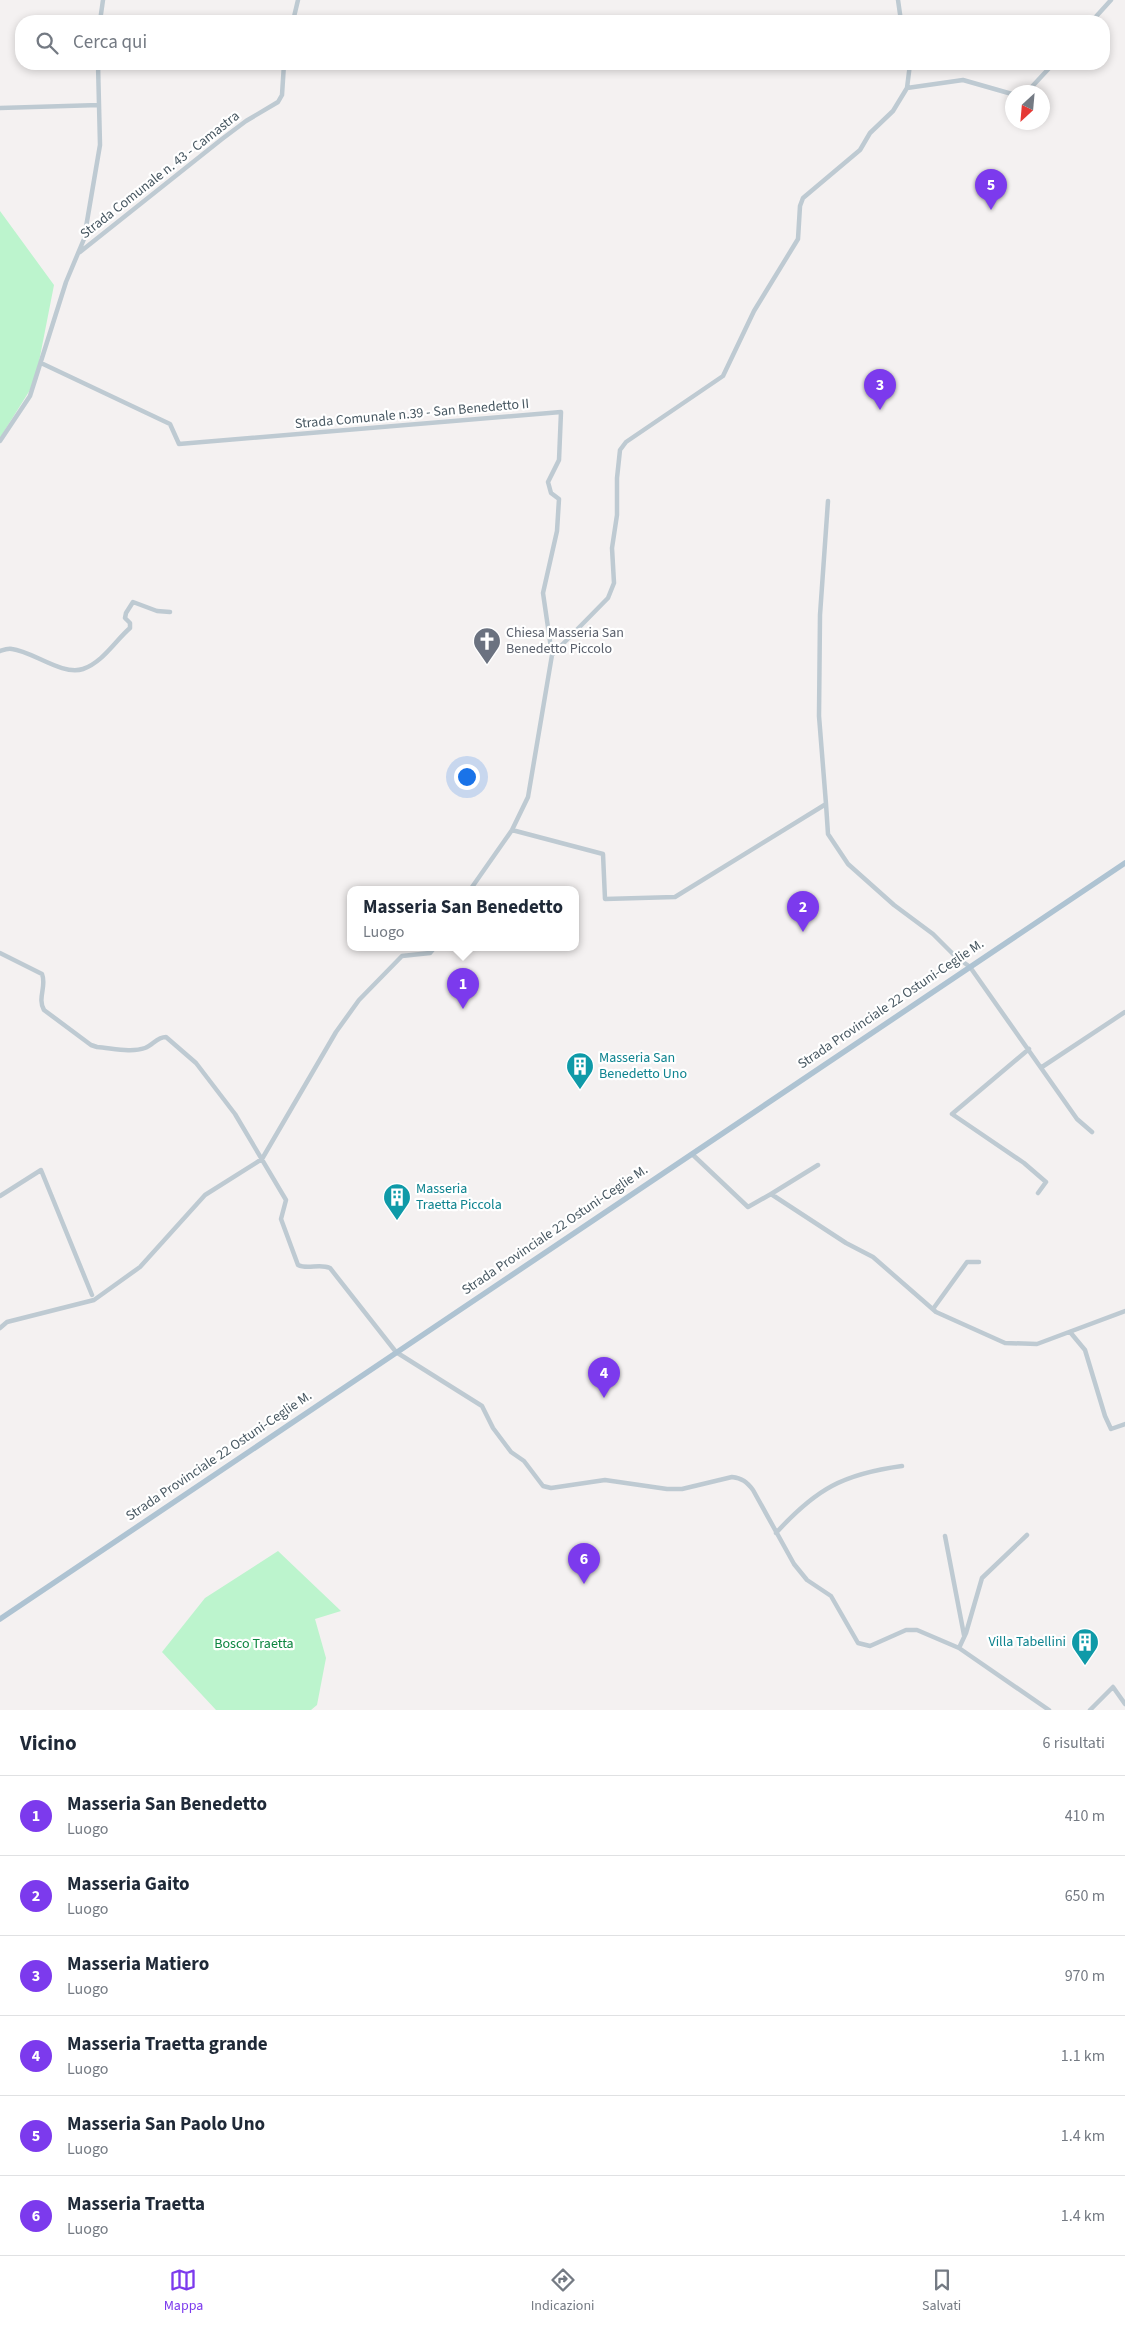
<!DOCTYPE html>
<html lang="it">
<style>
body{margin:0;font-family:"Source Sans 3",sans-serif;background:#f2f2f3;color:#1f2937}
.compass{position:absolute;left:1005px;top:85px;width:45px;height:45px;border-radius:50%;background:#fff;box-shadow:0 2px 8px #0003;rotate:206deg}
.you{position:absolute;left:466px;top:776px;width:18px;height:18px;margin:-12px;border:4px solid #fff;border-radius:50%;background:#1a73e8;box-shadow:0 0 0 8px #1a73e833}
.badge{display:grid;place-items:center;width:32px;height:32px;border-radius:50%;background:#7c3aed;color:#fff;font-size:16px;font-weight:700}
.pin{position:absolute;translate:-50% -41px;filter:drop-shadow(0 1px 2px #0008)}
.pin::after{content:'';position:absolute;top:26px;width:18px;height:15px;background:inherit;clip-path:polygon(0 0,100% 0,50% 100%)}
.popup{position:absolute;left:347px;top:886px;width:232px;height:65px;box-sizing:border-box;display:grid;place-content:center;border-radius:10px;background:#fff;filter:drop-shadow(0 1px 4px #0005);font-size:16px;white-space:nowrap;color:#747a83}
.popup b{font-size:19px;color:#1f2937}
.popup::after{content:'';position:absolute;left:50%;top:100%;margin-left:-10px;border:10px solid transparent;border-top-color:#fff}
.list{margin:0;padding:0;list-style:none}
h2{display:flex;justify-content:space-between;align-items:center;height:65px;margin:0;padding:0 20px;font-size:21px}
h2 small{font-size:16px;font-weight:400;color:#747a83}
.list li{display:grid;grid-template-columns:32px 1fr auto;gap:15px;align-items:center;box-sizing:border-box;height:80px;padding:0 20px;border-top:1px solid #e0e1e3}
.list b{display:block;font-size:19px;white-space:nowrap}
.list p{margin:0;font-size:16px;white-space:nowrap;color:#747a83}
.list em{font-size:16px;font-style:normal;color:#747a83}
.icon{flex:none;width:28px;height:28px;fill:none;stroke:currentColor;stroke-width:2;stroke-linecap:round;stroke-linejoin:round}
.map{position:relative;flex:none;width:1125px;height:1710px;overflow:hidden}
.search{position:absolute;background:#fff;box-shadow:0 2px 8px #0003;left:15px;right:15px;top:15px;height:55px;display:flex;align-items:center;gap:12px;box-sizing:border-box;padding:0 18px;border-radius:20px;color:#747a83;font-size:19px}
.sheet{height:545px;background:#fff}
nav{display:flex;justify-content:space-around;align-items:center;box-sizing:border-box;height:70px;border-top:1px solid #e0e1e3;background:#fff;font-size:14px;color:#747a83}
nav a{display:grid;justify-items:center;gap:2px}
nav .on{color:#7c3aed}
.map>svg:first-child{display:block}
.green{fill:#bcf4cd}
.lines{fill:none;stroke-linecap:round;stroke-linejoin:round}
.minor{stroke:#becad2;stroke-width:4.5}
.major{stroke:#aec3d2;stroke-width:5.5}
.labels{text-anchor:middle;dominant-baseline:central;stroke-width:4.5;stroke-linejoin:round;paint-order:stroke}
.street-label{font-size:14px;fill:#475761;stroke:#fff}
.worship-label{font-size:14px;fill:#5b616d;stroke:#fff;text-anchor:start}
.culture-label{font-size:14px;fill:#0d838f;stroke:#fff;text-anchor:start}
.park-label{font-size:14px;fill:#0e8640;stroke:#fff}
</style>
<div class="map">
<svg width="1125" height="1710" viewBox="0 0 1125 1710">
<rect width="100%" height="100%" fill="#f4f1f1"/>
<path class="green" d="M0,211L54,285L35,382L0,438Z
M278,1551L341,1611L315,1619L326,1658L317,1705L311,1710H216L162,1652L205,1598Z"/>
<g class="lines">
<path class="minor" d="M898,0L901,21
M100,21L103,0
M293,21L298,0
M1092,21L1111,0
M907,88L963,80L1012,94
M1027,92L1053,64
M0,108L99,105
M80,252L222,139L246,121L278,102L282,95L284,64
M41,363L170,424L179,444L561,412L559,460L548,482L551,493L559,499L557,531L543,593L552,655
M0,441L30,396L66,282L84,239L100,145L98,64
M0,651C3,650 8,648 12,649C32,651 62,676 83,669C103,662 115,641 130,628V623L125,618L126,613L133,602L157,611L170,612
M826,804L819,716L820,615L828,501
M512,830L603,854L605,899L675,897L826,804L828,834L848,864L894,905L933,934L955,956L970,967L1077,1119L1092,1132
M470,890L512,830L528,797L552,655L608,598L614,583L612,548L617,515V478L620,450L626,442L723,376L754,311L798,239L800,206L803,198L860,150L870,133L893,111L907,88L910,64
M0,953L42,974C47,986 37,998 44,1010L91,1045L97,1047C112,1048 131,1053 145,1048C153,1045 157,1037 166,1037L196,1063L235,1114L286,1200L281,1219L298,1265C308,1270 319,1263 330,1268L396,1352L482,1406L493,1428L511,1452L524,1461L543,1486L551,1488L605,1480L667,1489H682L732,1477C742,1478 747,1482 753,1490L794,1564L807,1580L831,1596L858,1643L870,1646L906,1630H917L959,1648L1049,1710
M1029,1049L952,1114L1024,1163L1046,1182L1038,1193
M1042,1067L1125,1012
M692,1154L748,1207L771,1194L846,1243L873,1257L936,1312L1005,1343L1037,1344L1125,1311
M771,1194L818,1165
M0,1196L41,1170L92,1295
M933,1309L967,1262H979
M0,1328L7,1322L94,1300L140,1267L205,1195L262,1159L336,1032L359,1000L402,956L430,953L434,948
M1070,1332L1085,1350L1105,1416L1111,1429L1125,1424
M776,1533C816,1489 843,1474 902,1466
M945,1536L964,1635
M959,1648L966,1633L982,1578L1027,1535
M1090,1710L1113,1687L1125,1704"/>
<path class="major" d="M0,1619L1125,863"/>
</g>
<defs>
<g id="church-pin" transform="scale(1.4375)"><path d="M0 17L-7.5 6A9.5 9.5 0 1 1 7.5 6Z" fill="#6b7280" stroke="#fff"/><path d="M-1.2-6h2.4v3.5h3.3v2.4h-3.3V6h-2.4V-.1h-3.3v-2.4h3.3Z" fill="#fff"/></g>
<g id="building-pin" transform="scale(1.4375)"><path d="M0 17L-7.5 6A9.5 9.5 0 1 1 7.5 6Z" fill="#0f9aa8" stroke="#fff"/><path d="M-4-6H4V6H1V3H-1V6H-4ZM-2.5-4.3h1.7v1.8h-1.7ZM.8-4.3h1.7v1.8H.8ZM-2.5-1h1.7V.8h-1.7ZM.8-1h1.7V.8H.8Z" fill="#fff"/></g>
</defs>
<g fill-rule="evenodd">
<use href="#church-pin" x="487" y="641"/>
<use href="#building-pin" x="580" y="1066"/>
<use href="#building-pin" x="397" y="1197"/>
<use href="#building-pin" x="1085" y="1642"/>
</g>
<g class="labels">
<g class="street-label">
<text transform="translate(160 175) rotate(-38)">Strada Comunale n. 43 - Camastra</text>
<text transform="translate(412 414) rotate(-5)">Strada Comunale n.39 - San Benedetto II</text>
<text transform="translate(891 1004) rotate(-34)">Strada Provinciale 22 Ostuni-Ceglie M.</text>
<text transform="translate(555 1230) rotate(-34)">Strada Provinciale 22 Ostuni-Ceglie M.</text>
<text transform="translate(219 1456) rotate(-34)">Strada Provinciale 22 Ostuni-Ceglie M.</text>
</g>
<g class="worship-label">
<text x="506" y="633">Chiesa Masseria San<tspan x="506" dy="16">Benedetto Piccolo</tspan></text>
</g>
<g class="culture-label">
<text x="599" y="1058">Masseria San<tspan x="599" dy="16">Benedetto Uno</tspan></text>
<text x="416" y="1189">Masseria<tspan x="416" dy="16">Traetta Piccola</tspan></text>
<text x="1066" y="1642" text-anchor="end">Villa Tabellini</text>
</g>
<g class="park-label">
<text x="254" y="1644">Bosco Traetta</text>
</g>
</g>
</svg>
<svg class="compass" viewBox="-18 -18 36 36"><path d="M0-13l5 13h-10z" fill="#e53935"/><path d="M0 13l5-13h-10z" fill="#747a83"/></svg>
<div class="you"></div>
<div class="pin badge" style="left:463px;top:1009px">1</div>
<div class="popup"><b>Masseria San Benedetto</b>Luogo</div>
<div class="pin badge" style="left:803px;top:932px">2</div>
<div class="pin badge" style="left:880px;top:410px">3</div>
<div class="pin badge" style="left:604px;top:1398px">4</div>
<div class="pin badge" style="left:991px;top:210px">5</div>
<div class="pin badge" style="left:584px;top:1584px">6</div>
<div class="search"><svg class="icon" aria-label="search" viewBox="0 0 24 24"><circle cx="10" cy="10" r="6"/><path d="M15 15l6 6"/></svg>Cerca qui</div>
</div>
<section class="sheet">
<h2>Vicino<small>6 risultati</small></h2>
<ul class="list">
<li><span class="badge">1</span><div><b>Masseria San Benedetto</b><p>Luogo</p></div><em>410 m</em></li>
<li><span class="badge">2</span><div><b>Masseria Gaito</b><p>Luogo</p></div><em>650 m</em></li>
<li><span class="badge">3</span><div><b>Masseria Matiero</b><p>Luogo</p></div><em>970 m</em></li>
<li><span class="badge">4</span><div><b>Masseria Traetta grande</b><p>Luogo</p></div><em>1.1 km</em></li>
<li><span class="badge">5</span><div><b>Masseria San Paolo Uno</b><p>Luogo</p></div><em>1.4 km</em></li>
<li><span class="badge">6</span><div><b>Masseria Traetta</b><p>Luogo</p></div><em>1.4 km</em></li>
</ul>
</section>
<nav>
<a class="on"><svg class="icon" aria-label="map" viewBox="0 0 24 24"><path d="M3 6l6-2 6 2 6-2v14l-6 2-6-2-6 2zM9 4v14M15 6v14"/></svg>Mappa</a>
<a><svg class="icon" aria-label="directions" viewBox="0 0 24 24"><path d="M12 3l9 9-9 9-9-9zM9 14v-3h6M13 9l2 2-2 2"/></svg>Indicazioni</a>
<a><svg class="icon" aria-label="saved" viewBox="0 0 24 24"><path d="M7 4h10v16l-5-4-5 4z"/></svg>Salvati</a>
</nav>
